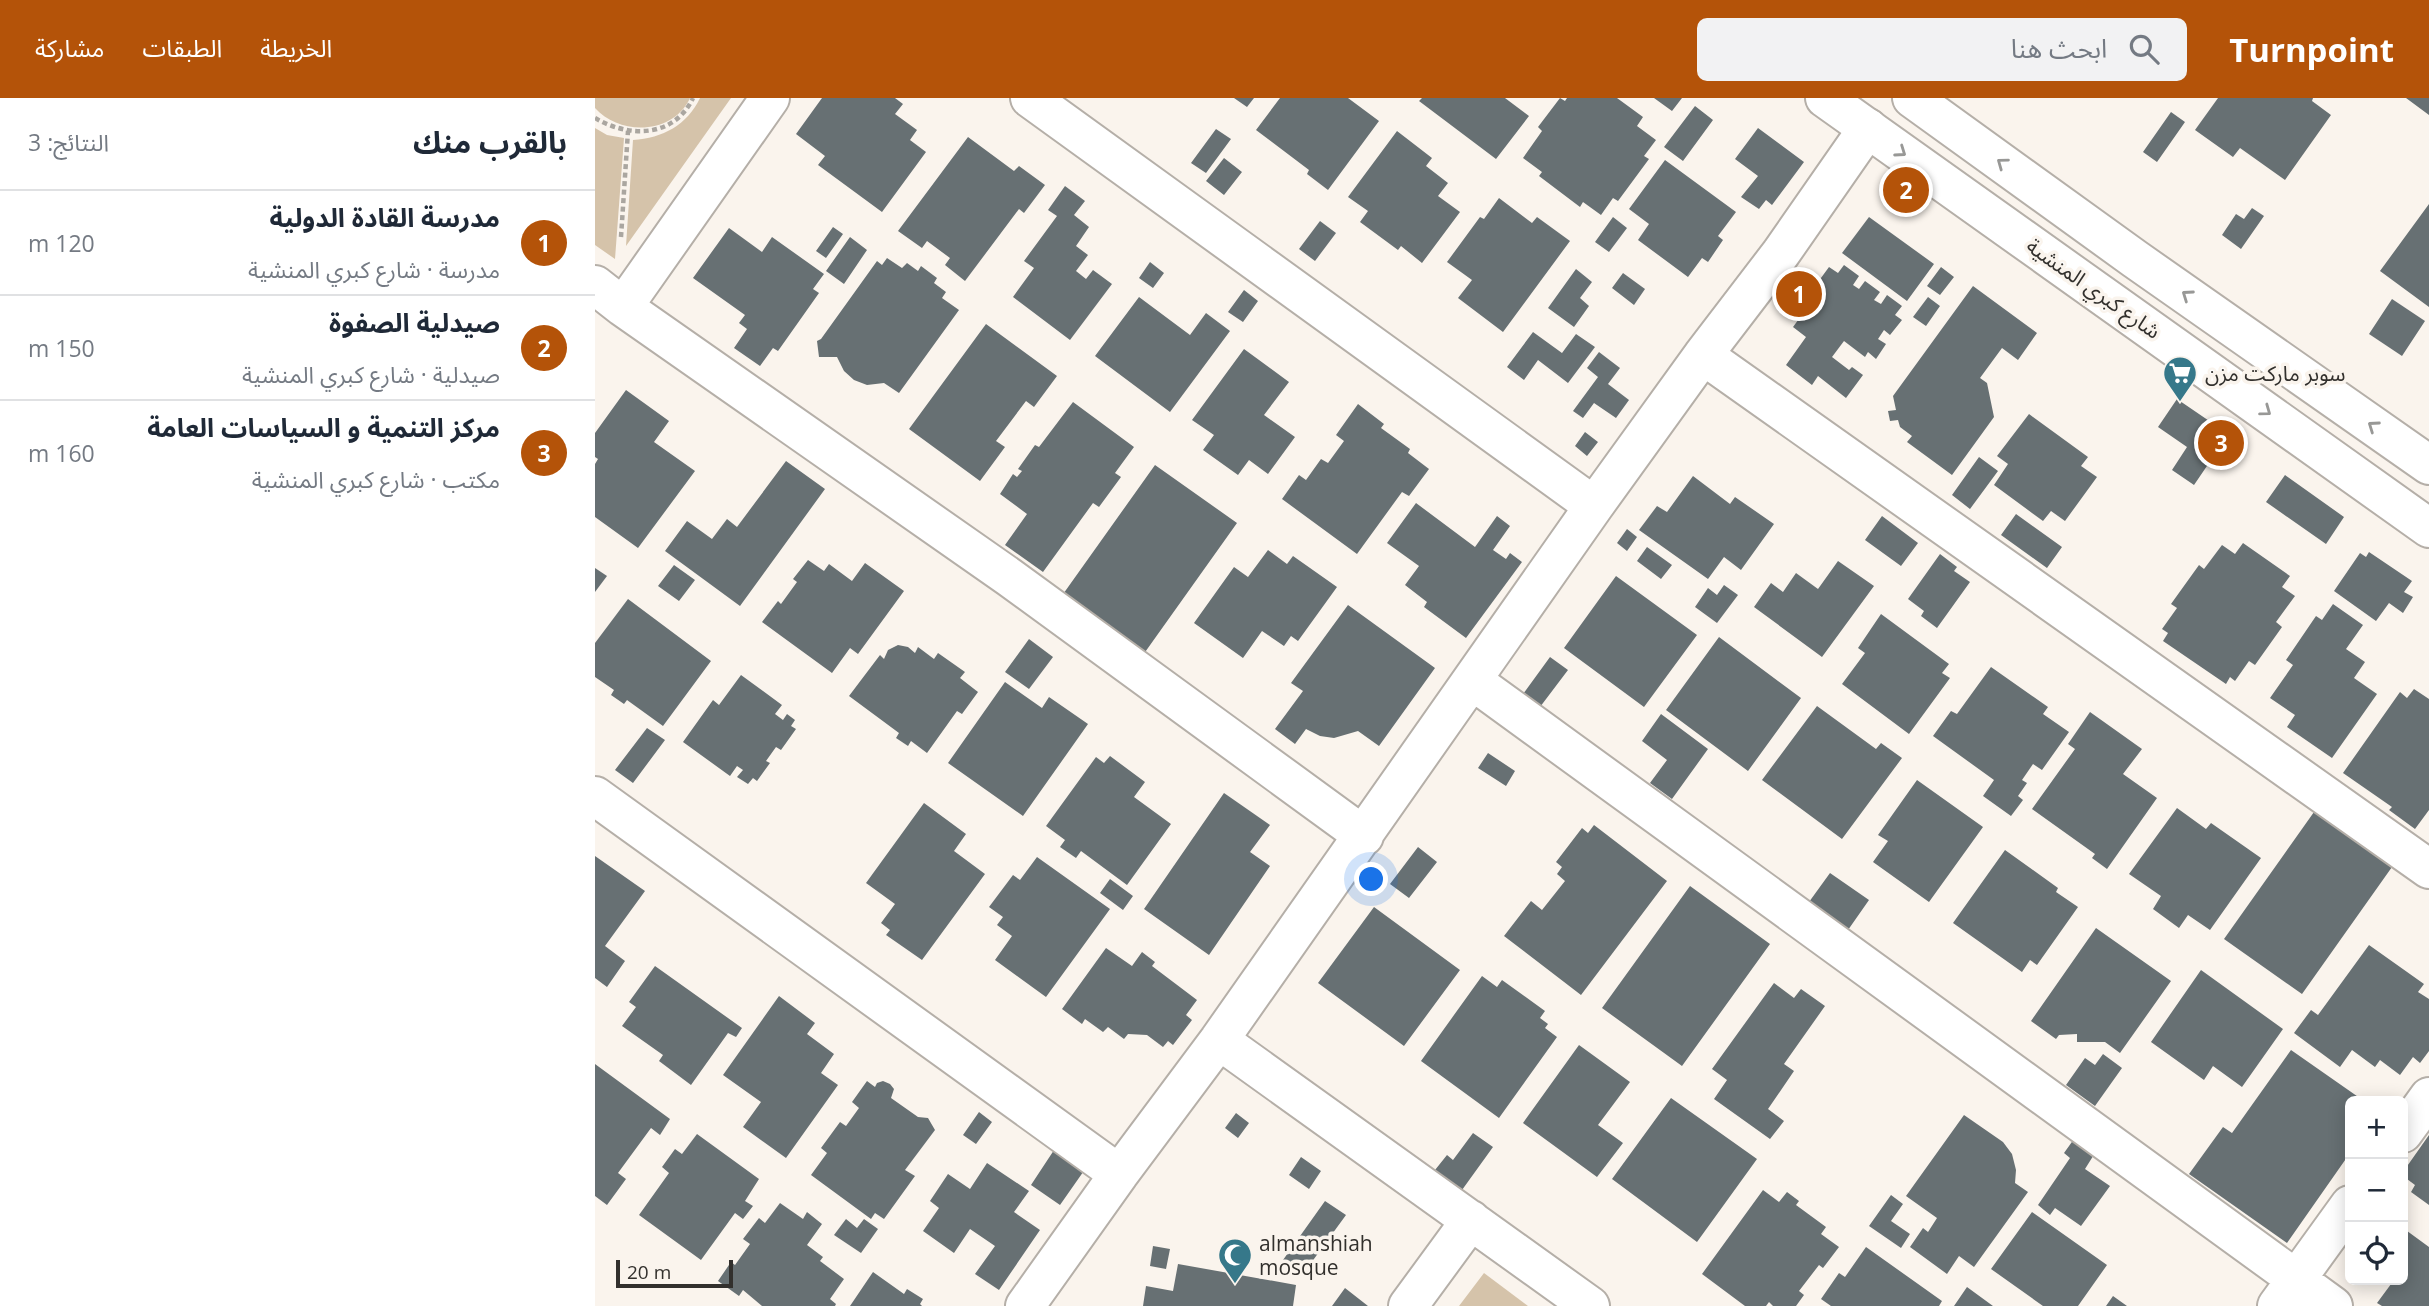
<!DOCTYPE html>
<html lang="ar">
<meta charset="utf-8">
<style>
body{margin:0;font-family:"Open Sans","Noto Sans Arabic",sans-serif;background:#f2f2f3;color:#1f2937;direction:rtl}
.controls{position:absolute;right:21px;bottom:21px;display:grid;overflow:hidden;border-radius:10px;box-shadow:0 4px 18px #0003}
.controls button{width:63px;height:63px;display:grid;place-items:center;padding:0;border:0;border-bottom:2px solid #e0e1e3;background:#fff;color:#1f2937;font:35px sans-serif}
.scale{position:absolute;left:21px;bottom:18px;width:117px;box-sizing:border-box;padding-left:7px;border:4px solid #32302d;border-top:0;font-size:19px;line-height:24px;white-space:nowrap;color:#32302d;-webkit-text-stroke:5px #faf4ed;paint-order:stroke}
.you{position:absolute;left:777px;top:782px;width:24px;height:24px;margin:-18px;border:5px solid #fff;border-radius:50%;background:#1a73e8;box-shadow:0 0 0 10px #1a73e833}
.badge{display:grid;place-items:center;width:46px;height:46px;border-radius:50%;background:#b45309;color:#fff;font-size:23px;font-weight:700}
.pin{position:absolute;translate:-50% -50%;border:4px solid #fff;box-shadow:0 2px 7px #0006}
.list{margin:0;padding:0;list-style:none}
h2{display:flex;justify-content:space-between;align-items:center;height:91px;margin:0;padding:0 28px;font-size:30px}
h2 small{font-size:23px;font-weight:400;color:#747a83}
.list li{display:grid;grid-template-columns:46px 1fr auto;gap:21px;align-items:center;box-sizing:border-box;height:105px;padding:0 28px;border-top:2px solid #e0e1e3}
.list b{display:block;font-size:26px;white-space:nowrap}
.list p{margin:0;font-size:23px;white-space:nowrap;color:#747a83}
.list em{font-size:23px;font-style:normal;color:#747a83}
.icon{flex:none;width:38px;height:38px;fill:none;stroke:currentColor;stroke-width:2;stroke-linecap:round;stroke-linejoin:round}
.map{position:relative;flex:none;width:1834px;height:1208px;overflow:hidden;direction:ltr}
header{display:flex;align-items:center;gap:42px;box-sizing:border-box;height:98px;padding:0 35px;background:#b45309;color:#fff}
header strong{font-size:33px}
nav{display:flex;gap:38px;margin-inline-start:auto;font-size:24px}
.search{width:490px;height:63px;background:#f2f2f3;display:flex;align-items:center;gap:18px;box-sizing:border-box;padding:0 24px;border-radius:10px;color:#747a83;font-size:26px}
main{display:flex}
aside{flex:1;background:#fff}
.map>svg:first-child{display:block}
.green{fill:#d5c3aa}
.building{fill:#677073}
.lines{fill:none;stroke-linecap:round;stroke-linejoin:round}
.minor-casing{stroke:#b5afa8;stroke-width:42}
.major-casing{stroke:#b5afa8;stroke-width:42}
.path{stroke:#aaa6a0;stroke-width:4.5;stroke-dasharray:5 3.5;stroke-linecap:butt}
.minor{stroke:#fff;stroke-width:38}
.major{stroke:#fff;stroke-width:38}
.oneway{stroke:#989896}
.labels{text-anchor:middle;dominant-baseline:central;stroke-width:7;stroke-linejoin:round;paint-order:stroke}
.street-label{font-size:21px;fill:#32302d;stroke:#faf4ed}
.poi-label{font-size:21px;fill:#32302d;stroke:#faf4ed;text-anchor:start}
</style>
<header>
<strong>Turnpoint</strong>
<div class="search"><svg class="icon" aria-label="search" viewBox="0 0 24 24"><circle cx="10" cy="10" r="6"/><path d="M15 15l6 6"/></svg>ابحث هنا</div>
<nav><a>الخريطة</a><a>الطبقات</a><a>مشاركة</a></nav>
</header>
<main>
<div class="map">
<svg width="1834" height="1208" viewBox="0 0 1834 1208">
<rect width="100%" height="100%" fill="#faf4ed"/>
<path class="green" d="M0,0H95C78,37 25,38 0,10Z
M105,0H136L31,148L38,42C68,40 92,27 105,0Z
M0,30L12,37L29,40L20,161L0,147Z
M889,1175L933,1208H864Z"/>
<path class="building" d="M227,0H300L308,6L300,16L322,32L315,42L331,54L287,114L223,67L230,58L201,36Z
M639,0H659L652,9Z
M685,0H753L784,23L733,92L712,76L714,72L661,32Z
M827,0H910L934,18L901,61L824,3Z
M965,0L970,3L972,0H1022L1048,19L1042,28L1061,42L1049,58L1054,61L1023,103L1018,100L1006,117L988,104L985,109L944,78L947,74L928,60L947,33L943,29Z
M1059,0H1087L1077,13Z
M1623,0H1718L1717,3L1736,17L1690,82L1645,50L1638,59L1600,32Z
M1811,0H1834V17Z
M1100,8L1118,22L1088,63L1069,49Z
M1576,14L1590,24L1562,64L1548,54Z
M1163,30L1209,64L1177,107L1171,102L1164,111L1146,99L1163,78L1140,61Z
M621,31L636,41L611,75L596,65Z
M802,33L837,60L831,68L853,85L843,98L865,114L827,165L806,148L803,152L765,124L773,113L753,99Z
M373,39L419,73L424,68L450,87L429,115L424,111L370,183L350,167L355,160L332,143L327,150L303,133Z
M629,60L647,74L629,97L611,83Z
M1070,62L1141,114L1123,138L1128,142L1113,164L1107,160L1093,179L1043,142L1054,126L1034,111Z
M470,88L490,103L479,117L494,129L481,148L493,157L481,173L491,181L498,172L517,186L475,242L418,199L439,170L429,163L462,118L453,112Z
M904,100L937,125L942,119L975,143L908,234L863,200L877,182L852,164L885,119L889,121Z
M1834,106V209L1785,173Z
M1657,110L1669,118L1646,151L1627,137L1641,116L1649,121Z
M1018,119L1032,130L1014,154L1000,144Z
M1274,119L1339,166L1312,203L1247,155Z
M725,123L741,135L720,163L704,151Z
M238,129L248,136L231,160L221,153Z
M134,130L167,154L177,139L229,176L218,191L224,195L183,253L178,250L165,268L139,250L152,231L144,225L150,217L98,180Z
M255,139L272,152L249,186L231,173Z
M292,160L307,170L312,165L323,173L326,168L342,180L339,185L351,194L347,200L364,212L304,295L289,285L272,287L259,282L249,273L242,259H224L222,243L226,241L282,163L287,167Z
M555,164L569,175L558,190L544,180Z
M1249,167L1264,178L1258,187L1264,191L1270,183L1285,194L1279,202L1286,206L1292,197L1307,208L1300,217L1307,222L1295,237L1289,232L1283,241L1291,246L1281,261L1273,254L1270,259L1249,243L1237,259L1254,272L1257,269L1268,277L1251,300L1223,278L1217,287L1191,267L1211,239L1198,229L1209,214L1204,210L1234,169L1243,175Z
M1346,169L1359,179L1345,197L1332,188Z
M981,171L997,184L985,200L994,208L979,229L953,210Z
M1028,175L1050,191L1039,207L1017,190Z
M1378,188L1442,235L1423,262L1407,250L1385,280L1392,285L1399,319L1357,377L1312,344L1317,338L1305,329L1303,322L1295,323L1293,313L1301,312L1298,298Z
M649,192L663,203L648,224L633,214Z
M544,199L595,237L611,215L635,233L575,314L500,258Z
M1333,199L1345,208L1331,228L1318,219Z
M1797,201L1830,223L1807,258L1774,236Z
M391,226L462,278L439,309L431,303L401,343L410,349L385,383L314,331Z
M938,234L967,255L981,236L1000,249L973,285L943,262L929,282L912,269Z
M649,251L694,284L669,317L700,339L673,376L654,362L643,377L608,352L619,337L597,322Z
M1004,254L1025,270L1013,286L1034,302L1021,320L999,305L988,320L978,313L1003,279L992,270Z
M31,292L74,323L59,344L100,373L43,450L0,419V366L3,361L0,359V335Z
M1582,301L1645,344L1625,372L1614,365L1599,387L1577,372L1592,349L1563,329Z
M478,304L539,349L520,375L526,379L504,409L498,405L448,474L410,447L432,416L405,396L418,376L422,379L427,373L423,371L440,347L444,349Z
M763,306L789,326L786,330L815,351L813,355L834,371L814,398L807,394L762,456L687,401L704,377L711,382L726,361L733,365L749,343L741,337Z
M1434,316L1493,359L1486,368L1502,379L1470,423L1456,413L1448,423L1399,387L1413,366L1402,358Z
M990,334L1003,344L992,358L980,348Z
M1384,359L1403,373L1375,411L1357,397Z
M191,363L230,391L145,508L70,453L92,423L117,441L132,421L142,429Z
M560,367L642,425L548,557L466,499Z
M1690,377L1749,419L1731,446L1671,404Z
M1098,378L1135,406L1140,399L1179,426L1146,472L1129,459L1113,481L1044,432L1062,408L1072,414Z
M821,405L880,449L902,418L915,428L898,452L911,461L915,455L927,464L871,540L829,509L832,504L810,487L824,468L792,445Z
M1421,416L1467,449L1452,470L1406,437Z
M1287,418L1323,445L1306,468L1270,442Z
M1032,431L1042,439L1032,453L1022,445Z
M1648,445L1695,478L1687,489L1700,498L1681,524L1687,529L1660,567L1654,563L1640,583L1635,579L1631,586L1568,543L1573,535L1567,531L1582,510L1576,506L1604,467L1609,471L1627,447L1640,456Z
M1052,449L1077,467L1066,481L1042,463Z
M673,452L692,466L698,458L742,489L703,543L696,538L689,548L667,533L648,560L599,525L639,469L653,479Z
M1774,454L1817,483L1809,494L1818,499L1808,515L1794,505L1781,523L1739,493L1765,455L1771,459Z
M1345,456L1362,469L1359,473L1375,484L1342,530L1326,518L1329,513L1313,501Z
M213,462L229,473L234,466L257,483L270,465L309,493L263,556L255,550L237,575L167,524L183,503L186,506L202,484L198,481Z
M1243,463L1279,488L1227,559L1159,509L1176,485L1188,494L1201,475L1223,491Z
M79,467L100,482L84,503L63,488Z
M0,470L12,478L0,494Z
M1021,478L1102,537L1049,609L969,550Z
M1129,487L1143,497L1122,525L1100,509L1113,490L1122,497Z
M33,501L116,563L68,628L32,602L29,606L16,597L19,592L0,579V545Z
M1738,506L1768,527L1751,551L1770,564L1759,580L1782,596L1737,660L1692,629L1700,617L1675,600L1698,567L1691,562L1721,518L1727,522Z
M753,507L840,570L784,648L763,633L739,640L725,638L711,631L700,646L680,631L708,593L696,585Z
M1286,516L1354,566L1347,575L1355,580L1314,636L1247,586L1270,555L1263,550Z
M1124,539L1206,600L1153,673L1071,612Z
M434,541L458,559L434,591L410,574Z
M303,547L313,549L320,555L323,549L339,561L343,555L370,574L365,580L383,594L367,616L362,613L332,655L316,643L313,648L301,640L304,635L254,598L285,557L289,561L293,552Z
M955,559L973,572L945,609L928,596Z
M1396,569L1453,609L1448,616L1474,634L1447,672L1438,666L1427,682L1432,685L1423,698L1428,702L1416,718L1388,698L1399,682L1338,638L1356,613L1362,616Z
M146,577L187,607L180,616L188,622L192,616L200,622L196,628L201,631L186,652L181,649L171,663L175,665L162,683L158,680L153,686L142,679L148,672L142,668L135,678L88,644L118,602L124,607Z
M410,584L447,610L454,599L493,626L428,718L353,665Z
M1819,591L1834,601V712L1820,731L1794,712L1797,709L1748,675L1805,594L1812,600Z
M1222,608L1281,651L1286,645L1307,660L1247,741L1167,682Z
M1495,614L1547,651L1528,676L1562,700L1512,771L1497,760L1500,756L1437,711L1480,651L1473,646Z
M1066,616L1113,651L1077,701L1055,685L1072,662L1047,643Z
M52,630L70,642L38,685L20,672Z
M893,655L920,673L911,688L883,670Z
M515,658L550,684L539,699L576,726L532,787L486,753L481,760L465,749L470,742L451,728L501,659L509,665Z
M1322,682L1388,729L1334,804L1278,764L1293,743L1283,737Z
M629,695L675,727L655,754L675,768L614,857L549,811Z
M329,705L371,736L359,753L390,776L327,862L291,837L295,832L286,825L300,806L271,785Z
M1582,710L1611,731L1616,725L1666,760L1615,832L1593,817L1584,830L1558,811L1566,798L1534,776Z
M1719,714L1797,769L1707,896L1629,841Z
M999,727L1072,783L986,897L909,838L936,803L947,812L970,783L962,776L967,769L961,764L987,730L993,735Z
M823,749L842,764L814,800L795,786Z
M1410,752L1463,790L1461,794L1483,809L1442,867L1435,862L1427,874L1358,825Z
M0,758L50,793L10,848L30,863L12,889L0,880Z
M442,759L515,811L451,899L400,862L417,838L402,827L408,819L394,809L418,777L425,782Z
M1235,775L1274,802L1253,832L1214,804Z
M515,781L538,798L528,812L505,795Z
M1095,788L1175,846L1087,968L1007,910Z
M779,809L865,872L809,948L723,885Z
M1501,830L1576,883L1525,955L1510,944H1482V936L1464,937L1461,941L1436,923Z
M1774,847L1829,886L1823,894L1834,901V953L1825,965L1818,959L1805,977L1785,962L1780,969L1757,952L1745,969L1699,935L1716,912L1723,917Z
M511,850L537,868L547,854L560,864L557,868L602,902L591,917L597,922L578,947L573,943L568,949L552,937L533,936L529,941L513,929L508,934L490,921L487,926L467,911Z
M60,868L147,930L141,939L133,935L96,987L64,963L68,957L27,928L41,909L34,904Z
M1606,872L1688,931L1647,989L1618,968L1609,982L1556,944Z
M887,878L902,889L907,882L950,913L945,920L953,926L950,930L962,939L904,1020L826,963Z
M1179,885L1199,900L1206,891L1230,908L1189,966L1199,973L1173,1011L1189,1023L1175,1041L1119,1001L1132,982L1117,971Z
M184,898L220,925L212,936L239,956L226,975L243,987L191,1060L148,1029L166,1004L128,977Z
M984,947L1035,984L1003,1027L1028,1045L1002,1079L928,1025Z
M1696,952L1769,1003H1755V1055L1692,1145L1594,1076L1628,1029L1637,1035Z
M1508,956L1527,970L1500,1008L1471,987L1490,960L1500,967Z
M0,966L75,1021L65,1037L56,1030L23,1075L31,1081L12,1107L0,1098Z
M272,983L280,989L282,985L288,983L295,986L299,991L296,1000L323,1019L333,1020L340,1032L310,1072L320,1078L289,1121L280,1115L276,1121L216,1077L232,1055L226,1050L245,1024L251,1028L264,1010L257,1004Z
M1076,1000L1162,1061L1102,1144L1017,1081Z
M384,1014L397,1024L381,1046L368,1037Z
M641,1015L654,1025L643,1040L630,1030Z
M1369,1017L1408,1044L1417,1056L1421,1072L1420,1085L1433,1094L1379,1169L1364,1158L1352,1176L1315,1149L1328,1130L1333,1134L1342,1120L1311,1098Z
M878,1035L898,1049L867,1092L840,1072L852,1057L858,1062Z
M102,1036L164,1081L150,1103L158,1108L148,1121L140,1115L106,1162L44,1117L74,1075L67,1069L80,1051L87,1056Z
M1834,1037V1107L1816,1094L1820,1087L1808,1078V1074Z
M1479,1041L1500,1055L1490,1071L1515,1088L1486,1128L1460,1110L1455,1117L1443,1107L1475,1060L1469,1055Z
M463,1046L493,1067L465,1107L436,1087Z
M706,1059L726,1073L714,1091L694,1077Z
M392,1065L434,1093L419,1114L445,1132L404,1192L380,1176L400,1148L375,1131L359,1155L328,1133L344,1110L335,1103L353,1076L375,1091Z
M1168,1092L1184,1104L1192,1094L1204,1103L1201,1107L1231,1129L1226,1136L1244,1149L1228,1170L1224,1167L1204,1193L1209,1197L1201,1208H1178L1174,1204L1171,1208H1150L1107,1176Z
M1296,1097L1308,1106L1296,1123L1315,1136L1306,1150L1274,1128Z
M730,1103L751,1117L708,1176L688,1162Z
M185,1105L208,1121L212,1114L227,1126L212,1147L228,1159L225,1163L249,1181L235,1201L241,1206L240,1208H167L148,1192L144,1198L123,1183L136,1164L140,1167L155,1146L148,1141L164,1120L170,1125Z
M1437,1114L1512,1167L1483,1208H1448L1396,1171Z
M251,1121L262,1130L269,1121L283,1131L266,1155L239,1137Z
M1808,1130L1834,1149V1208H1787L1782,1205L1799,1182H1808Z
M558,1148L575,1151L571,1171L555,1168Z
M1271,1149L1347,1203L1344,1208H1236L1226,1201L1244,1175L1250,1179Z
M583,1166L701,1187L698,1208H548L551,1188L578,1193Z
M278,1174L309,1196L312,1191L328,1201L325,1206L327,1208H255Z
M1372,1189L1398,1208H1359Z
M750,1190L773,1208H737Z
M1518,1198L1532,1208H1511Z"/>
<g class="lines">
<g class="minor-casing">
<path id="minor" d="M435,0L999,408
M0,187L28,209L414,479L769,738
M28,209L175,0
M1108,257L1834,771
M878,583L1738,1208
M0,698L524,1076
M624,942L995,1208
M1808,1035L1834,999
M430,1208L524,1076L624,942L999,408L1108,257L1186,155L1273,30
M813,1208L876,1122
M1682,1208L1755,1107"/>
</g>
<g class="major-casing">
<path id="major" d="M1230,0L1834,430
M1317,0L1540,161L1834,367"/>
</g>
<path class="path" d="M0,20C34,40 79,40 98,0
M26,139L33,33"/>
<use href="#minor" class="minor"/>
<use href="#major" class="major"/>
</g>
<defs><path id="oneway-chevron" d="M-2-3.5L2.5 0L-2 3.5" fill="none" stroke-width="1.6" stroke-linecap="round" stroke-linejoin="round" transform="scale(1.75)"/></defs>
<g class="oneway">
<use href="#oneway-chevron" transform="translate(1306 54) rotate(35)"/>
<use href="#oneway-chevron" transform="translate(1407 65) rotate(-144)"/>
<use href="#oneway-chevron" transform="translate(1592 197) rotate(-145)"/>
<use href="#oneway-chevron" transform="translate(1671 313) rotate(36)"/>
<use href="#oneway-chevron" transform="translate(1778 328) rotate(-145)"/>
</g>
<defs>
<g id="supermarket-pin" transform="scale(1.75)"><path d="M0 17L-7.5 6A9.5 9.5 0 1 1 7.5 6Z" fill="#36788a" stroke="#faf4ed"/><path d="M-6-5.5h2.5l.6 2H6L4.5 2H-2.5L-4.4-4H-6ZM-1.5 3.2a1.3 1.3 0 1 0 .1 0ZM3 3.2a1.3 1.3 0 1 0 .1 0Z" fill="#fff"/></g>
<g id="mosque-pin" transform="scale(1.75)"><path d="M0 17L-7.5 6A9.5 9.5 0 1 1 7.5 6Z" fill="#36788a" stroke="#faf4ed"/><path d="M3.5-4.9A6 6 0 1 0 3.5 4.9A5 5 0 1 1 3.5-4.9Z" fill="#fff"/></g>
</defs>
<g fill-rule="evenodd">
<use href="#supermarket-pin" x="1585" y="275"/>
<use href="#mosque-pin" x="640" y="1157"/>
</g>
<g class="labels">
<g class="street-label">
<text transform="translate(1499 190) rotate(35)">شارع كبري المنشية</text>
</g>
<g class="poi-label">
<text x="1610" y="275">سوبر ماركت مزن</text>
<text x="664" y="1145">almanshiah<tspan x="664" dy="24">mosque</tspan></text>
</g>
</g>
</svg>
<div class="controls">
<button>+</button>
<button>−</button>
<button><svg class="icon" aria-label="locate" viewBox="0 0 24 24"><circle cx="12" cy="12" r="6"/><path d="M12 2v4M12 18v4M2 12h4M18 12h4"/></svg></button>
</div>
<div class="scale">20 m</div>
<div class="you"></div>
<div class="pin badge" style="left:1204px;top:196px">1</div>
<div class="pin badge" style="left:1311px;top:92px">2</div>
<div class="pin badge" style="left:1626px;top:345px">3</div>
</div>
<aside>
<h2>بالقرب منك<small>النتائج: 3</small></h2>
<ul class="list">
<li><span class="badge">1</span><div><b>مدرسة القادة الدولية</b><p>مدرسة · شارع كبري المنشية</p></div><em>120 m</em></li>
<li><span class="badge">2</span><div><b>صيدلية الصفوة</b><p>صيدلية · شارع كبري المنشية</p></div><em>150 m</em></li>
<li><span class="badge">3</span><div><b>مركز التنمية و السياسات العامة</b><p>مكتب · شارع كبري المنشية</p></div><em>160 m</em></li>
</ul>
</aside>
</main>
